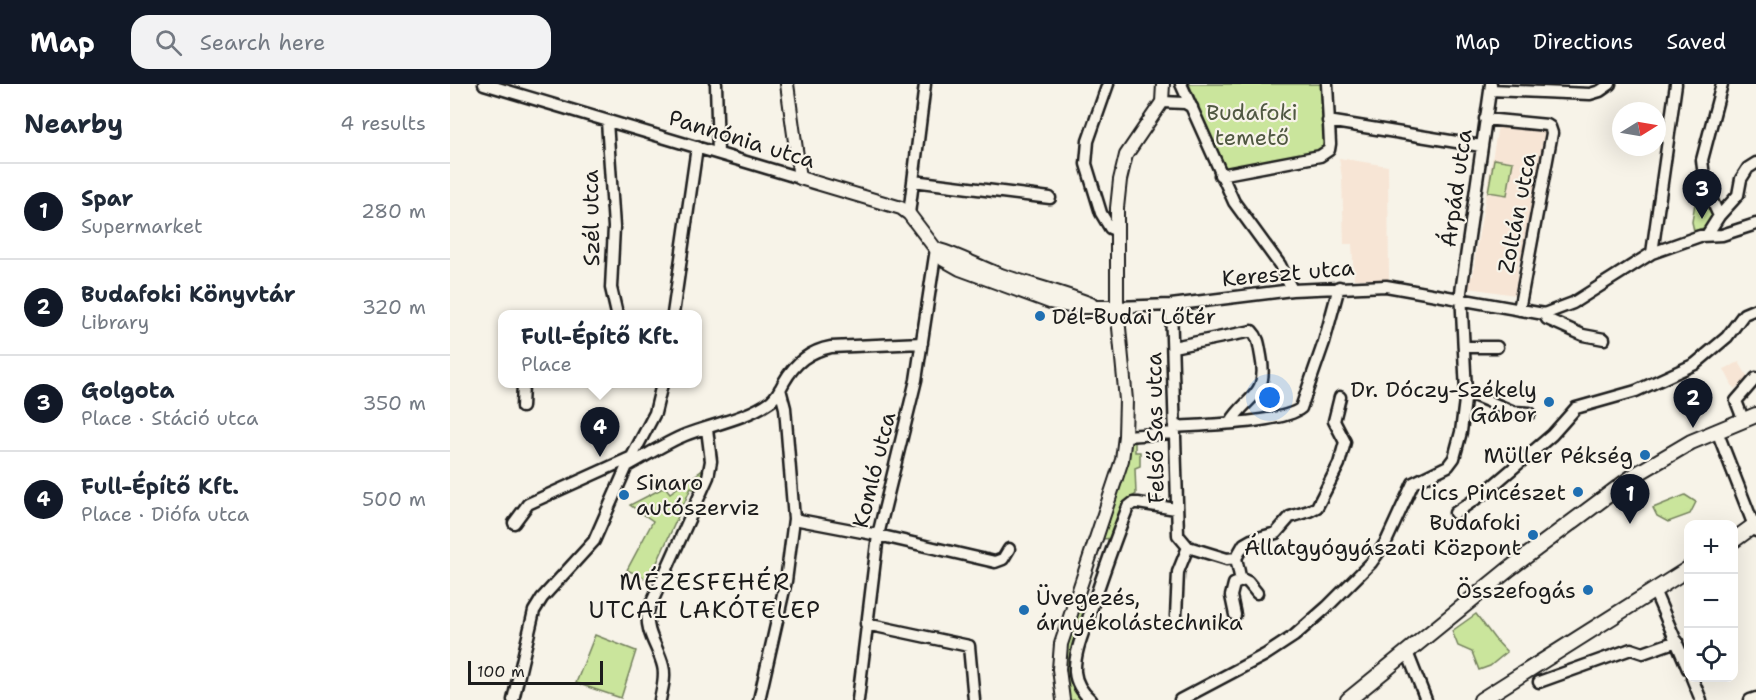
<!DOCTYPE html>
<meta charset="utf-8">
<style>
body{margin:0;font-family:"Shantell Sans",sans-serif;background:#f2f2f3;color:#1f2937}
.controls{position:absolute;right:18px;bottom:18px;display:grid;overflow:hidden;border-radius:12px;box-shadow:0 6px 24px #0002}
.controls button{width:54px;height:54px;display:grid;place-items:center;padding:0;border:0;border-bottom:2px solid #e0e1e3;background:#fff;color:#1f2937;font:30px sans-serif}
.compass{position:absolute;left:1162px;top:18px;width:54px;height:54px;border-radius:50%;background:#fff;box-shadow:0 6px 24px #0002;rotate:79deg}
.scale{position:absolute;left:18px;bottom:15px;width:135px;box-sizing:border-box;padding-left:6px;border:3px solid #1c1c1c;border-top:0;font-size:16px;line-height:21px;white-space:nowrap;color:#1c1c1c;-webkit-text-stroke:4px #f7f3e8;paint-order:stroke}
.you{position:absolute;left:820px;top:314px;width:21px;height:21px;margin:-15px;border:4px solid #fff;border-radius:50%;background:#1a73e8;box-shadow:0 0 0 9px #1a73e833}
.badge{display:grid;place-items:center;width:39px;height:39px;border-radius:50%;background:#111827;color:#fff;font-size:20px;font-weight:700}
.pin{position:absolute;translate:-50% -50px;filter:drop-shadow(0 2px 3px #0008)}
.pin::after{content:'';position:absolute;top:32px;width:21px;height:18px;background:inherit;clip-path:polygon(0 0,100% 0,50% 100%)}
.popup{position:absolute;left:48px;top:226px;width:204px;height:78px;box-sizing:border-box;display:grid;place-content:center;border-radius:12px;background:#fff;filter:drop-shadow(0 2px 4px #0005);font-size:20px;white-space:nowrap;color:#747a83}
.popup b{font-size:22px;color:#1f2937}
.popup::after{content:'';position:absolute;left:50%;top:100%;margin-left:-12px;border:12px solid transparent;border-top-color:#fff}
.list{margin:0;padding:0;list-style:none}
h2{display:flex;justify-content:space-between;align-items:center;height:78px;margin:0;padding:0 24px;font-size:26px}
h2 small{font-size:20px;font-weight:400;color:#747a83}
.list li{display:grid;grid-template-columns:39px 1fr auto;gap:18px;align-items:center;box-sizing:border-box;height:96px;padding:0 24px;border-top:2px solid #e0e1e3}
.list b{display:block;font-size:22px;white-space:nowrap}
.list p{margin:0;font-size:20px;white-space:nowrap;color:#747a83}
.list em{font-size:20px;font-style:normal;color:#747a83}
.icon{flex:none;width:33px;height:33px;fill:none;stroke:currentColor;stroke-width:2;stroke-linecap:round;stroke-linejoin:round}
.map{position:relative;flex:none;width:1306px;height:616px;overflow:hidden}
header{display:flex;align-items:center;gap:36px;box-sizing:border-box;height:84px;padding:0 30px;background:#111827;color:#fff}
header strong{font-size:28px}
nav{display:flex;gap:33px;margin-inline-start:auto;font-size:21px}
.search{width:420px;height:54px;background:#f2f2f3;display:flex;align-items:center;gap:15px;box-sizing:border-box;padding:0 21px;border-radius:18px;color:#747a83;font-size:22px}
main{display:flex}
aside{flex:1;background:#fff}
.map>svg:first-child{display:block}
.built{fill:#f7e5d5}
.green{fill:#cae59c;stroke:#73805c;stroke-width:1.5}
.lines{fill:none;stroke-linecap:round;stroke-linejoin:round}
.minor-casing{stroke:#1c1c1c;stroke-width:15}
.tertiary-casing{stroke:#1c1c1c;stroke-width:16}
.secondary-casing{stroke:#1c1c1c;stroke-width:18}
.minor{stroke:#f7f3e8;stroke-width:10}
.tertiary{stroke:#f7f3e8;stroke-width:12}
.secondary{stroke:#f7f3e8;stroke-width:14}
.poi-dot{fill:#1f6fb2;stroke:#f7f3e8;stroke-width:2}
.labels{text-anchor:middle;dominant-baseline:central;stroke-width:4.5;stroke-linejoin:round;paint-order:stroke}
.park-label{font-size:22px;fill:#505842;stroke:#f7f3e8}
.street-label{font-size:22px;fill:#1c1c1c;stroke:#f7f3e8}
.poi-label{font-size:22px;fill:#1c1c1c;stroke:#f7f3e8;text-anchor:end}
.neighbourhood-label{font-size:24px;letter-spacing:1.5px;fill:#1c1c1c;stroke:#f7f3e8}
</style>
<header>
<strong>Map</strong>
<div class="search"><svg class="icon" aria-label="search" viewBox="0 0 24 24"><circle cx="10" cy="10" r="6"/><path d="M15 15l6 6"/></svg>Search here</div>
<nav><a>Map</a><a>Directions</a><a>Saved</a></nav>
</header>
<main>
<aside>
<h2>Nearby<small>4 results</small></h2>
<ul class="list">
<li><span class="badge">1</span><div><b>Spar</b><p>Supermarket</p></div><em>280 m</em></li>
<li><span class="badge">2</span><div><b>Budafoki Könyvtár</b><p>Library</p></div><em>320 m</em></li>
<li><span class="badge">3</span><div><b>Golgota</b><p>Place · Stáció utca</p></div><em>350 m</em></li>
<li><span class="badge">4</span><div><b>Full-Építő Kft.</b><p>Place · Diófa utca</p></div><em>500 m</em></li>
</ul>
</aside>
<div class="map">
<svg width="1306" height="616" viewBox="0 0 1306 616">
<rect width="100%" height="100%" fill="#f7f3e8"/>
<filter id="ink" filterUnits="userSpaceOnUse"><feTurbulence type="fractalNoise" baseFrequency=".0167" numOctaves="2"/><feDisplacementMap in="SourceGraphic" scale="12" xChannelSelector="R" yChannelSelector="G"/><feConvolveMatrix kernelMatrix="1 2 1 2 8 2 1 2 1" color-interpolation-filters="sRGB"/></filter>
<g filter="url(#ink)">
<path class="built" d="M1048,42L1095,48L1071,176H1069L1065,211L1019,204L1021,192H1023L1026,166Z
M889,74L938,82L939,195H904L902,160H894L892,93Z
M1289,278L1299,295L1284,305L1274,285Z"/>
<path class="green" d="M739,0H874L877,60C865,73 792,87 774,85Z
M1044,75L1063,78L1057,111L1038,108Z
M1249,94L1265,133L1260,142L1244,147L1242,138Z
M679,355H685V368H690V382L685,384L686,410L676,417L661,454L654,455L653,453Z
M254,385L256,388L248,407L241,404L199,496L177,486L203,437L180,421L215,403L220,409Z
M1235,411L1246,418L1240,430L1218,438L1207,432L1203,424Z
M643,471L647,473L633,514L638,516L624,562L636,616H619L613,592L612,567Z
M1026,530L1044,554L1057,568L1040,582L1029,586L1022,568L1008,562L1002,547Z
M145,551L186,567L171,614L126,599Z"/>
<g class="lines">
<g class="minor-casing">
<path id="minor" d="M34,0L350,94
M266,0L268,69
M658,0L638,57L636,80L651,129L660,144L667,147
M731,0L784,118L830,181L842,206
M1040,6L1140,10L1150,7L1160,0
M712,18L735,19L742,23
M1035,35L1097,41L1100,43L1102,49L1069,226
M157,37L164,143L161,204L167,230
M878,37L1031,62
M770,91L870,72L879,66L880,60L877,0
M463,97L600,114
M459,130L475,0
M1269,132L1255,101L1252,76L1272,0
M1257,151L1269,132L1288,111L1291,95L1298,84L1306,79
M1202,169L1226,0
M721,221L728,451L738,463L777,475L786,474
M667,223L721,221L842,206L936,202L1094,230L1123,219L1202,169L1250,152L1272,151L1306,140
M223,230L247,63
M1094,230L1097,235L1133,251L1154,255
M723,263L802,247C809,254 809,262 811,272C819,313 797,311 780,339
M1015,263H1047
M1016,308L1064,328L1080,329
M72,323L73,300
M1293,335L1286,317L1306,294
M724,343C750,341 834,339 851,324L874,258L889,203
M1267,347L1306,447
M675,352L724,349
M177,382C196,372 215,359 235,351C263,340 296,335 321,317C327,312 331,304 334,298C345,279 359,267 381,263L472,259
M1005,429L1033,410L1102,351L1126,324L1186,307L1245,280L1277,253L1294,230L1306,225
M344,435L428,451L545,478L553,475L559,465
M64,439L78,420L182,373
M791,497L786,474L794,460L801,456L826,449L840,433L859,427L867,423L889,380L895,358L884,337L890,313
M1204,506L1238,585
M785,531L781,512L784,500L794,496L798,498L807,509
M726,532L728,488L738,463
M416,540L519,562L524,616
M957,568L976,616
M1242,594L1251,616
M1089,598L1181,565L1193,569L1227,557
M63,616L84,527L92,514L144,457L177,382L205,329L212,300
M210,616C212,605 216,593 213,582C208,562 195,549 198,527L258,393L261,377L257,345
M309,616L336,497L344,435L335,324L330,305
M408,616L428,451L466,296L486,165
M641,616C633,609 626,599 625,588C624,568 634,547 640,529C652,493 664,458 678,423L683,419H688L726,425
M730,616L815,571L844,552L877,523L921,479L936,458L963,399L998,382L1004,374L1011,348L1016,308L1011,208L1041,0
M1300,616L1306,614"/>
</g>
<g class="tertiary-casing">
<path id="tertiary" d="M337,0L350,94L451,124L459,130L494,176L510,185L600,218L625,223H667
M486,165C509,171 529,183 551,191C581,201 611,208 641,220
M613,616L609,585L611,560L672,376L675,352L676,316L667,223V124L670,96L676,71L712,18L713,0"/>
</g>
<g class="secondary-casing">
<path id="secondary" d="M1284,456L1306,440
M898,616L1059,485L1185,391L1241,358L1306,331
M1031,616L1238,485"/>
</g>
<use href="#minor" class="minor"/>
<use href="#tertiary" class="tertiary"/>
<use href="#secondary" class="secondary"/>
</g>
</g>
<g class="poi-dot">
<circle cx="590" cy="232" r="6"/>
<circle cx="1099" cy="318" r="6"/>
<circle cx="1195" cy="371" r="6"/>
<circle cx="1128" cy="408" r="6"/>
<circle cx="174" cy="411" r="6"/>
<circle cx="1083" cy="451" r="6"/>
<circle cx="1138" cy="506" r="6"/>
<circle cx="574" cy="526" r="6"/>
</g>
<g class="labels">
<g class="park-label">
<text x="802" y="28">Budafoki<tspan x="802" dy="25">temető</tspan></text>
</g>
<g class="street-label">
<text transform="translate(292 55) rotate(17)">Pannónia utca</text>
<text transform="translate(1006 104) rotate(-82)">Árpád utca</text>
<text transform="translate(1067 129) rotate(-79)">Zoltán utca</text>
<text transform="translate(141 134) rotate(-91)">Szél utca</text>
<text transform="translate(838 189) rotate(-5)">Kereszt utca</text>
<text transform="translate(705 344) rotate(-91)">Felső Sas utca</text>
<text transform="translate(424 386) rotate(-76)">Komló utca</text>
</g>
<g class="poi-label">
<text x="602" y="232" text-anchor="start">Dél-Budai Lőtér</text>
<text x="1087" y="305">Dr. Dóczy-Székely<tspan x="1087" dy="25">Gábor</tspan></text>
<text x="1183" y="371">Müller Pékség</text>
<text x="186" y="398" text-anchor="start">Sinaro<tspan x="186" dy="25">autószerviz</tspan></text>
<text x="1116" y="408">Lics Pincészet</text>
<text x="1071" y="438">Budafoki<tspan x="1071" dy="25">Állatgyógyászati Központ</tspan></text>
<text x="1126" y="506">Összefogás</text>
<text x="586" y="513" text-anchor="start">Üvegezés,<tspan x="586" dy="25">árnyékolástechnika</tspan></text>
</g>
<g class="neighbourhood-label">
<text x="255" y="498">MÉZESFEHÉR<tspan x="255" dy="28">UTCAI LAKÓTELEP</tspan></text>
</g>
</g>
</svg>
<div class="controls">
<button>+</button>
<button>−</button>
<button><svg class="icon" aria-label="locate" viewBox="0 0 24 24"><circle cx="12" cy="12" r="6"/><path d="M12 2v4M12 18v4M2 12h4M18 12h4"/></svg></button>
</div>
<svg class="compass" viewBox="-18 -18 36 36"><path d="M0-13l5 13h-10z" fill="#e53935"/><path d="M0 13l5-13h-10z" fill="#747a83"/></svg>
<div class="scale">100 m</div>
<div class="you"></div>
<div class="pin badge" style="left:1180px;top:440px">1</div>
<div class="pin badge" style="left:1243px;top:344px">2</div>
<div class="pin badge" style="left:1252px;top:135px">3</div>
<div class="pin badge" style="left:150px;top:373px">4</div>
<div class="popup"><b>Full-Építő Kft.</b>Place</div>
</div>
</main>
